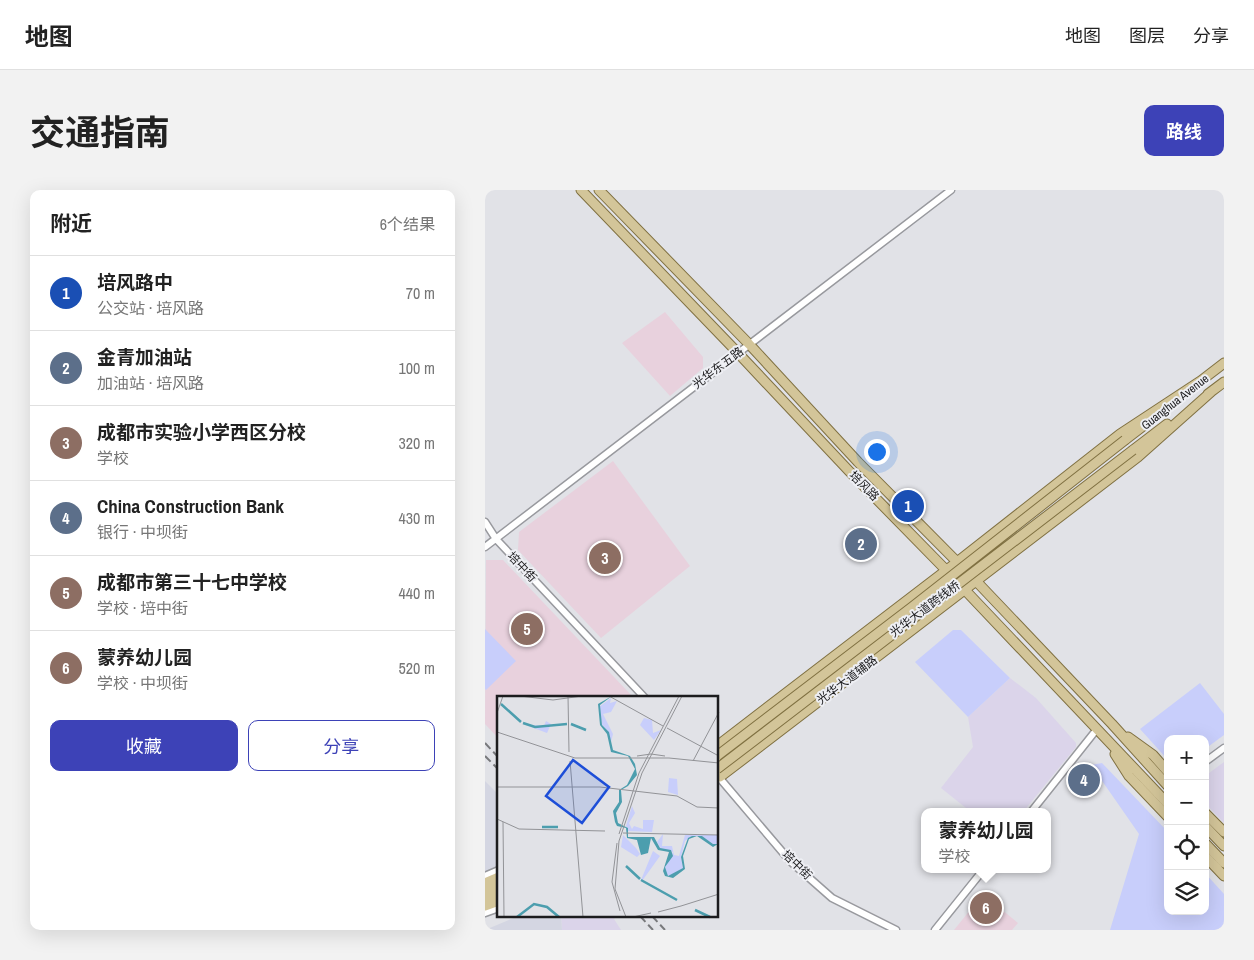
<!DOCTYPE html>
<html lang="zh">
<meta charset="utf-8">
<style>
body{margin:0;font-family:"Archivo Narrow","Noto Sans SC",sans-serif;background:#f2f2f2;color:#222}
.controls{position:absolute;right:15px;bottom:15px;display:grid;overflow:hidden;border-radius:10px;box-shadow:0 5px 20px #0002}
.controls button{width:45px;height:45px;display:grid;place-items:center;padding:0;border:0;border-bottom:1px solid #e0e0e0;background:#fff;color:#222;font:25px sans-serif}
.you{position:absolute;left:391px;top:261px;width:18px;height:18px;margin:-12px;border:4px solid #fff;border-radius:50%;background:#1a73e8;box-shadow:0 0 0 8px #1a73e833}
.badge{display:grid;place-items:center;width:32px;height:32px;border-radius:50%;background:#3d42b7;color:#fff;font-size:16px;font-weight:700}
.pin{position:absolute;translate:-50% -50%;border:2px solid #fff;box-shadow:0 1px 5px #0006}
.popup{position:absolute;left:436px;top:618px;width:130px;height:65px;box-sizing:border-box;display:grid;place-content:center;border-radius:10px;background:#fff;filter:drop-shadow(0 1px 4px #0005);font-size:16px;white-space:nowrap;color:#767676}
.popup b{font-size:19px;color:#222}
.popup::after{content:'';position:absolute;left:50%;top:100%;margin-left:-10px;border:10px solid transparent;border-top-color:#fff}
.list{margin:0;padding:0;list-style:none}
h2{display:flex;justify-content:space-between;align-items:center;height:65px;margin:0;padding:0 20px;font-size:21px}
h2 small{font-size:16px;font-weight:400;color:#767676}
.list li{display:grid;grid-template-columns:32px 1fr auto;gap:15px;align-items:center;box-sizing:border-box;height:75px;padding:0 20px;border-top:1px solid #e0e0e0}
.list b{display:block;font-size:19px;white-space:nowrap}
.list p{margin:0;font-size:16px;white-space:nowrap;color:#767676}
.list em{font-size:16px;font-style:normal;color:#767676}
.actions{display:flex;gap:10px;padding:15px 20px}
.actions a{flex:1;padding:11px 0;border:1px solid #3d42b7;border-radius:10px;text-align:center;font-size:18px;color:#3d42b7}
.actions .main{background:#3d42b7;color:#fff}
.icon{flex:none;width:28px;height:28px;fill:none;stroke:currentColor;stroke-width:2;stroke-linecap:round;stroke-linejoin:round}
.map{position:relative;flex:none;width:739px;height:740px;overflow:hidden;border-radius:10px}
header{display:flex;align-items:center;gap:30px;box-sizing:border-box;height:70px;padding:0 25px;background:#fff;border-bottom:1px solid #e0e0e0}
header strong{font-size:24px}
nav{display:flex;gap:28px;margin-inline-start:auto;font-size:18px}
.intro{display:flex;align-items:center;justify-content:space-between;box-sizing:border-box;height:120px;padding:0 30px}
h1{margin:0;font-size:35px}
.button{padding:12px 22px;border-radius:10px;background:#3d42b7;color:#fff;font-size:18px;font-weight:700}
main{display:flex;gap:30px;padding:0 30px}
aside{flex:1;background:#fff;border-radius:10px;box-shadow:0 5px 20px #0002}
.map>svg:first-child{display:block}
.commercial{fill:#dbd4ea}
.built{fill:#d4d6e2}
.education{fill:#e8d1dd}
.green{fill:#c8cefb}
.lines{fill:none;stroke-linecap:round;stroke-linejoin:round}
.minor-casing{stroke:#98999e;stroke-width:9}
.major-casing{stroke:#807142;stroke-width:11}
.minor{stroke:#fff;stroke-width:6}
.major{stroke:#d3c599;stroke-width:9}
.rail{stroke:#78797c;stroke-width:2;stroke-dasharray:8 4;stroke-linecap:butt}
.major-bridge-casing{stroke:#807142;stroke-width:11;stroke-linecap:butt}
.major-bridge{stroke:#d3c599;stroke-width:9}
.labels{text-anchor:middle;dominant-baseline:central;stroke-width:4;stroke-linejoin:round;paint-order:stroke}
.street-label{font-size:12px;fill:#1c1c1e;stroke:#eeeff4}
.inset-river{fill:none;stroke:#4c9eae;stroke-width:2.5}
.inset-road{fill:none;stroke:#929397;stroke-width:1}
.view{fill:#1d4ed8;fill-opacity:0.15;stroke:#1d4ed8;stroke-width:2.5}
.inset-edge{fill:none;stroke:#1c1c1e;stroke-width:2.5}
</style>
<header>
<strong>地图</strong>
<nav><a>地图</a><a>图层</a><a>分享</a></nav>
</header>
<div class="intro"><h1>交通指南</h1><a class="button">路线</a></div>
<main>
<aside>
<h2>附近<small>6个结果</small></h2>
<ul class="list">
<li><span class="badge" style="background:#1a4fb4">1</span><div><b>培风路中</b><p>公交站 · 培风路</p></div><em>70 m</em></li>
<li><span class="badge" style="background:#5c6f8a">2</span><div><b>金青加油站</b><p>加油站 · 培风路</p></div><em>100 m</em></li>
<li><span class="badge" style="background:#8d6e63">3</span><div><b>成都市实验小学西区分校</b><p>学校</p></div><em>320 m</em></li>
<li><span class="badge" style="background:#5c6f8a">4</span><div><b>China Construction Bank</b><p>银行 · 中坝街</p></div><em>430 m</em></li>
<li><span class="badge" style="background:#8d6e63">5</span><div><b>成都市第三十七中学校</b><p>学校 · 培中街</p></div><em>440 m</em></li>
<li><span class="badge" style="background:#8d6e63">6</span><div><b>蒙养幼儿园</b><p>学校 · 中坝街</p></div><em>520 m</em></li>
</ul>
<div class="actions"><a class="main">收藏</a><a>分享</a></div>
</aside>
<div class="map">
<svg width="739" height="740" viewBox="0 0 739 740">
<rect width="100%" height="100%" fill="#e1e2e7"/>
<path class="commercial" d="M525,488L551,508L591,553V557L538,622H486L456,598L488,557L483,527Z
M739,572V633L720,613V586Z
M76,726H132L129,729L136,740H77Z"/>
<path class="built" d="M0,591L14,605V679L6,682L0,681Z
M33,726H76L77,740H0Z"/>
<path class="education" d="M180,122L218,167V178L185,206L137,153Z
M128,271L205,376L116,448L33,360L34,342Z
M1,370H18L148,507L14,508V549L0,534Z
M498,704L533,733L527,740H469Z"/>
<path class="green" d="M0,439L31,471L1,500L0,499Z
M468,440H476L525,488L483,527L430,472Z
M715,493L739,524V545L720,559V549H683V570L655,539Z
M617,573L683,642V721H720V683L739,704V740H625L654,644L606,575Z"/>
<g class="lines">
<g class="minor-casing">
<path id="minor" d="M0,332L11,349L160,508
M0,357L466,0
M720,572L739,558
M232,585L305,671L347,708L411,740
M546,622L612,539
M0,686L14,680
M0,723L14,718
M450,740L499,679"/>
</g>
<g class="major-casing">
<path id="major" d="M96,0L253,163L364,281L461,380L683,614
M114,0L264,154L373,272L492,392L627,534L683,596
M713,193L739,173
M723,204L739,192
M640,250L670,227
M648,260L682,234
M643,547L668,565L683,582
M232,556L472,372L635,244L717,190
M630,564L644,586L683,627
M235,587L653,267L726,202
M720,623L739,642
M720,636L739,656
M720,653L739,673
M720,666L739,686
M0,693L14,687
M0,701L14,695
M0,710L14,704
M0,716L14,711"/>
</g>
<use href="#minor" class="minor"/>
<use href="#major" class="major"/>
<path class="rail" d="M0,553L14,568
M0,566L14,580
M155,726L168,740
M167,726L180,740"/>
<g class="major-bridge-casing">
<path id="major-bridge" d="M232,566L427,417L640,250
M232,579L648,260"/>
</g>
<use href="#major-bridge" class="major-bridge"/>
</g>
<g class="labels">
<g class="street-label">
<text transform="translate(233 178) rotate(-37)">光华东五路</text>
<text transform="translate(690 212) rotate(-38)">Guanghua Avenue</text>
<text transform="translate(379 296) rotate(45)">培风路</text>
<text transform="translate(37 377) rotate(47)">培中街</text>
<text transform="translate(440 419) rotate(-37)">光华大道跨线桥</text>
<text transform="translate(362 490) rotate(-37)">光华大道辅路</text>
<text transform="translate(312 675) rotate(44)">培中街</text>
</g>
</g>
<g transform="translate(12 506)">
<rect width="221" height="221" fill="#e1e2e7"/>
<path d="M114,2L113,7L120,5L114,16L106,18L116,38L114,46L111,35L105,29L102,11ZM147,22L155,24L156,37L164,34L157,44L143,29ZM49,25L54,28L50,37L26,28L47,30ZM172,82L180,83L181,99L171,96ZM135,110L138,117L132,127L135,133L137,130L146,133V124H157L155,136L131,135L129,130ZM166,138L165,150H175L177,159L182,160L188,139H221V148H216L205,140H195L188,145L184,161L186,172L174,181L170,179L168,171L176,156L164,153L160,146ZM126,139L139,152L143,158L140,161L124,151ZM156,155L163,160L145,185L144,184Z" fill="#c8cefb"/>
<path d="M115,0L103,9L105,29L112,36L116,54L133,60L138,68L140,79L131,90L124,94L125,106L119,117L121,127L131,132V141H157L163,152L174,154L176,160L168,171L171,180L186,172L184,161L191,142L195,140H205L216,148H221L216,151L200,140L192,143L186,160L188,173L176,182L168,180L166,175L172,156L161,154L154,142L151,157L144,159L140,144L130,142L129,132L120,130L118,126L116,115L122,106V94L130,89L138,73L131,60L114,56L110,38L103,29L101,8Z" fill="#4c9eae"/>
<path class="inset-river" d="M4,8L24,26M26,27L38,31L70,28M74,28L89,34M45,131H61M129,170L143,183M144,184L180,204M198,214L213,221M20,221L37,208L50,211L62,221"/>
<path class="inset-road" d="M23,0L56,4L85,0M71,0L72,56M112,0L166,30M0,17L6,0M170,32L220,59M0,36L78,62H172L222,67M140,60L154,58L168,60M73,65L86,221M196,65L222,16M0,91H103L180,100L200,111L222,112M0,123L22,133L108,135M6,126L7,221M126,137L222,139M122,138L142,77L182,0M120,147L115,186L123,215M184,210L222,198M161,216L184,210M129,221L118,193L122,145L145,77L185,0M136,221L154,217"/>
<path class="view" d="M76,64L112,91L85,127L49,100Z"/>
<rect width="221" height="221" class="inset-edge"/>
</g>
</svg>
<div class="controls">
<button>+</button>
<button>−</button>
<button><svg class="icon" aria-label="locate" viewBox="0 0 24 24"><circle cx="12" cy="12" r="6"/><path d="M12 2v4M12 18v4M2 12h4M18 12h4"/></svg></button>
<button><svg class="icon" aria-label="layers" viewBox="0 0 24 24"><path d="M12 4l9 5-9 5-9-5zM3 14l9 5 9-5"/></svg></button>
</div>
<div class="you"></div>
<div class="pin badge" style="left:423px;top:316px;background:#1a4fb4">1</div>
<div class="pin badge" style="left:376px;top:354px;background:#5c6f8a">2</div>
<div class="pin badge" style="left:120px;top:368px;background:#8d6e63">3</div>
<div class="pin badge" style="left:599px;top:590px;background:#5c6f8a">4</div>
<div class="pin badge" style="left:42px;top:439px;background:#8d6e63">5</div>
<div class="pin badge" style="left:501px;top:718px;background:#8d6e63">6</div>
<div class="popup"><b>蒙养幼儿园</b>学校</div>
</div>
</main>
